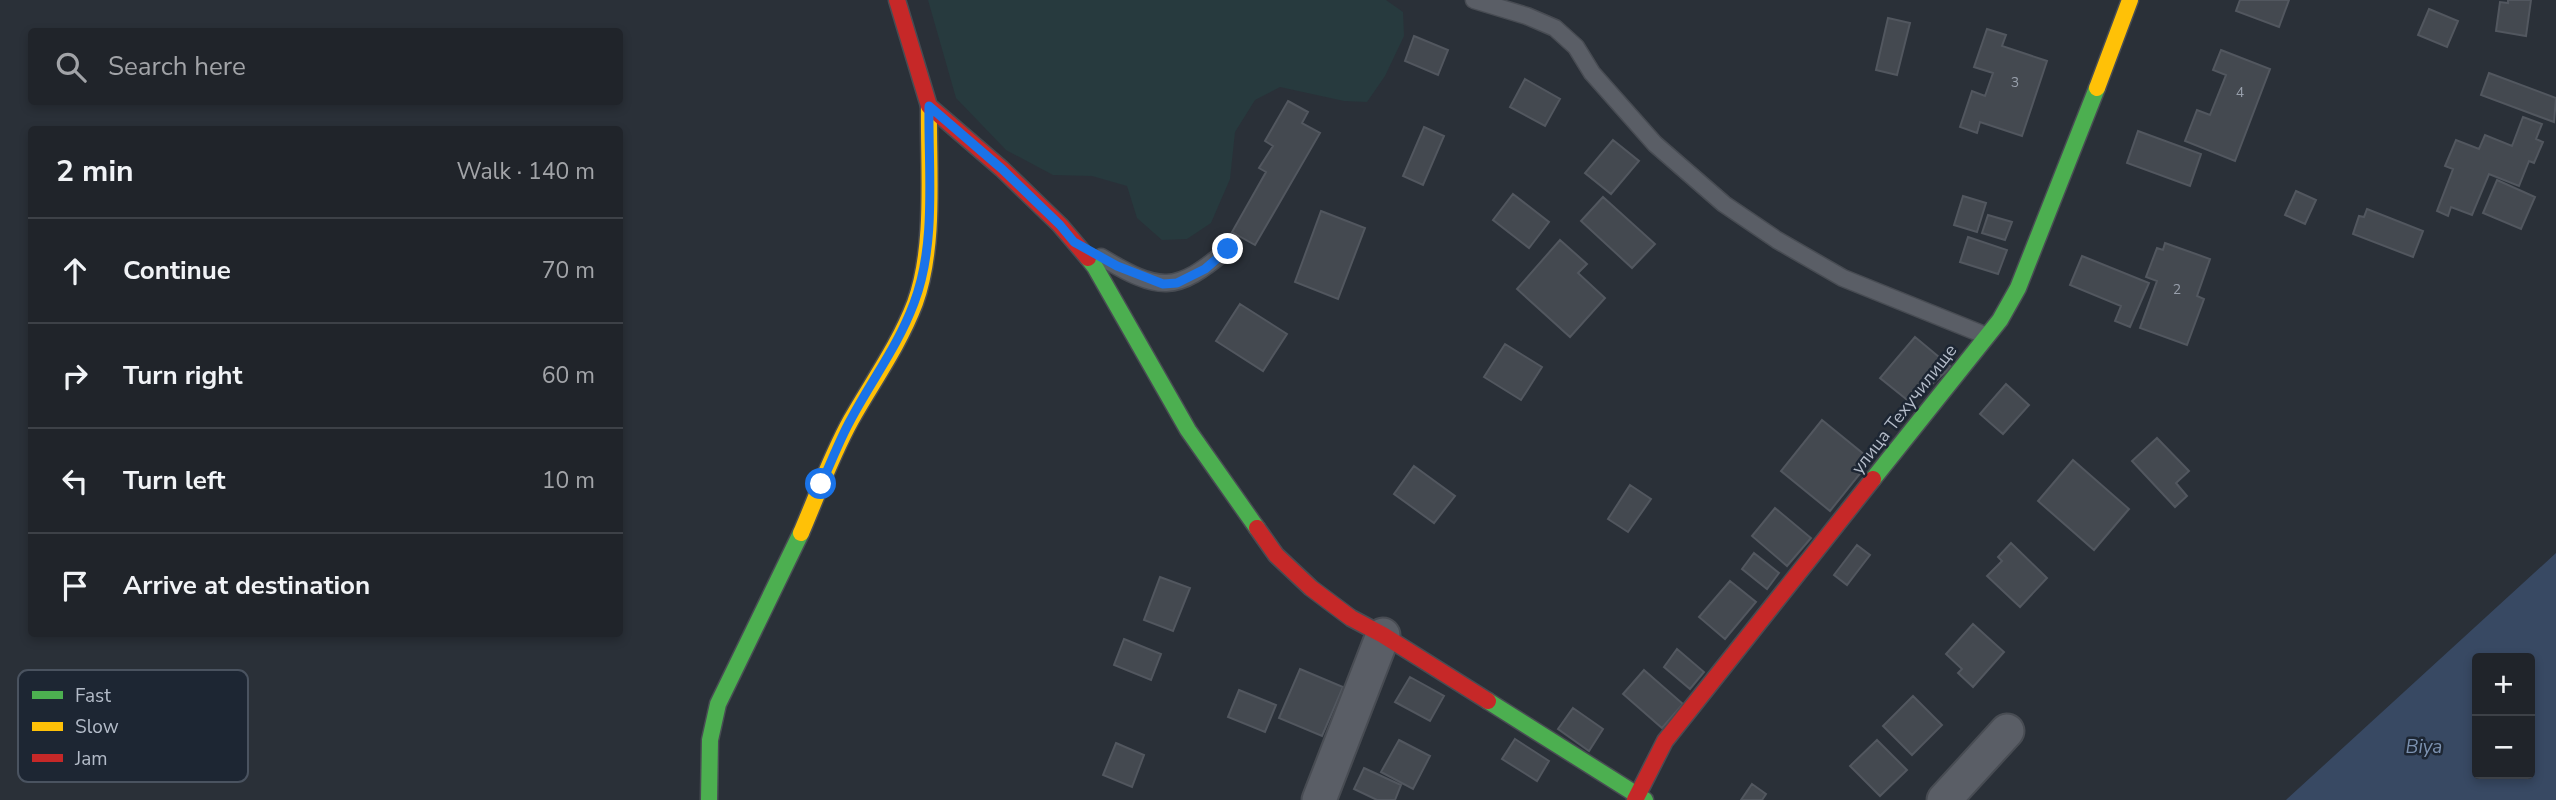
<!DOCTYPE html>
<meta charset="utf-8">
<style>
body{margin:0;font-family:"Nunito Sans",sans-serif;background:#282c32;color:#f1f3f6}
.controls{position:absolute;right:21px;bottom:21px;display:grid;overflow:hidden;border-radius:7px;box-shadow:0 4px 10px #0003}
.controls button{width:63px;height:63px;display:grid;place-items:center;padding:0;border:0;border-bottom:2px solid #3d4147;background:#20242a;color:#f1f3f6;font:35px sans-serif}
.stop{position:absolute;width:21px;height:21px;margin:-16px;border:5px solid #1a73e8;border-radius:50%;background:#fff}
.stop.end{background:#1a73e8;border-color:#fff;box-shadow:0 2px 7px #0008}
.list{margin:0;padding:0;list-style:none}
h2{display:flex;justify-content:space-between;align-items:center;height:91px;margin:0;padding:0 28px;font-size:30px}
h2 small{font-size:23px;font-weight:400;color:#a2a4a8}
.list li{display:grid;grid-template-columns:46px 1fr auto;gap:21px;align-items:center;box-sizing:border-box;height:105px;padding:0 28px;border-top:2px solid #3d4147}
.list b{display:block;font-size:26px;white-space:nowrap}
.list em{font-size:23px;font-style:normal;color:#a2a4a8}
.icon{flex:none;width:38px;height:38px;fill:none;stroke:currentColor;stroke-width:2;stroke-linecap:round;stroke-linejoin:round}
.map{position:relative;flex:none;width:2556px;height:800px;overflow:hidden}
.search{position:absolute;background:#20242a;box-shadow:0 4px 10px #0003;left:28px;top:28px;width:595px;height:77px;display:flex;align-items:center;gap:18px;box-sizing:border-box;padding:0 24px;border-radius:7px;color:#a2a4a8;font-size:26px}
.panel{position:absolute;background:#20242a;box-shadow:0 4px 10px #0003;left:28px;top:126px;width:595px;height:511px;border-radius:7px}
.map>svg:first-child{display:block}
.green{fill:#273a3e}
.water{fill:#384963;fill-rule:evenodd}
.building{fill:#444950;stroke:#52575f;stroke-width:2}
.lines{fill:none;stroke-linecap:round;stroke-linejoin:round}
.lane-casing{stroke:#484c53;stroke-width:19}
.street-casing{stroke:#484c53;stroke-width:37}
.fast-casing{stroke:#484c53;stroke-width:19}
.slow-casing{stroke:#484c53;stroke-width:19}
.jam-casing{stroke:#484c53;stroke-width:19}
.lane{stroke:#5a5e66;stroke-width:16}
.street{stroke:#5a5e66;stroke-width:33}
.fast{stroke:#4caf50;stroke-width:16}
.slow{stroke:#ffc107;stroke-width:16}
.jam{stroke:#c62828;stroke-width:16}
.route{stroke:#1a73e8;stroke-width:9}
.labels{text-anchor:middle;dominant-baseline:central;stroke-width:5;stroke-linejoin:round;paint-order:stroke}
.number-label{font-size:14px;fill:#989fab}
.street-label{font-size:18px;fill:#b4bcc9;stroke:#1d2633}
.water-label{font-size:19px;font-style:italic;fill:#7c92b1;stroke:#1d2633}
.key{fill:#1d2633;stroke:#4a5360;stroke-width:2}
.key-label{font-size:19px;fill:#b4bcc9}
</style>
<div class="map">
<svg width="2556" height="800" viewBox="0 0 2556 800">
<rect width="100%" height="100%" fill="#2a3038"/>
<path class="green" d="M928,0H1386L1403,12L1404,36L1385,76L1367,102L1344,101L1280,87L1255,100L1235,132L1230,179L1211,223L1187,239L1162,240L1137,218L1127,186L1092,176L1053,175L1006,150L956,98Z"/>
<path class="water" d="M2556,553V800H2286L2287,799ZM2477,658H2530V774H2477Z"/>
<path class="building" d="M2240,0H2289L2279,27L2236,11Z
M2508,0H2531L2526,36L2496,31L2500,2L2508,3Z
M2429,9L2458,21L2447,47L2418,35Z
M1888,18L1910,23L1897,75L1876,70Z
M1987,29L2006,35L2002,46L2047,61L2022,136L1980,122L1977,133L1960,127L1972,91L1985,96L1993,73L1974,67Z
M1414,36L1448,50L1438,75L1405,61Z
M2221,50L2270,69L2235,161L2185,141L2197,110L2210,115L2226,75L2213,70Z
M2489,73L2556,98L2554,122L2481,95Z
M1525,79L1560,99L1545,126L1510,107Z
M1288,101L1308,112L1302,123L1320,133L1255,245L1232,232L1266,172L1259,168L1273,146L1265,141Z
M2523,117L2542,124L2536,139L2543,142L2534,163L2529,161L2519,186L2489,174L2472,215L2451,207L2448,216L2437,211L2453,169L2445,166L2456,140L2479,149L2485,135L2512,146Z
M1424,127L1444,136L1423,185L1403,176Z
M2138,131L2201,154L2190,186L2127,163Z
M1613,140L1639,161L1611,194L1585,173Z
M2497,180L2535,197L2521,229L2483,213Z
M2296,191L2316,200L2305,224L2285,215Z
M1513,194L1549,222L1529,248L1493,220Z
M1963,196L1986,203L1977,232L1954,225Z
M1603,197L1655,244L1632,268L1581,221Z
M2367,209L2423,231L2413,257L2353,234L2359,216L2364,217Z
M1321,211L1365,228L1338,299L1295,282Z
M1988,215L2012,222L2005,240L1982,233Z
M1968,237L2007,250L1998,274L1960,262Z
M1560,240L1587,264L1578,273L1605,298L1570,337L1517,289Z
M2165,243L2210,259L2197,296L2204,299L2187,345L2140,328L2157,281L2146,277L2157,248L2163,250Z
M2082,256L2149,283L2130,327L2115,321L2121,306L2070,285Z
M1240,304L1287,334L1263,371L1216,341Z
M1915,337L1951,367L1911,403L1880,378Z
M1505,344L1542,367L1521,400L1484,377Z
M2006,384L2029,405L2003,434L1980,414Z
M1822,420L1871,460L1830,511L1781,471Z
M2157,438L2189,471L2176,483L2187,496L2175,507L2132,461Z
M2073,460L2129,509L2094,550L2038,501Z
M1414,466L1455,496L1434,523L1394,494Z
M1630,485L1651,499L1628,532L1608,519Z
M1775,508L1811,538L1787,566L1752,536Z
M2011,543L2047,578L2020,607L1987,576L2002,561L1998,557Z
M1857,545L1870,555L1847,585L1834,575Z
M1754,553L1779,573L1767,589L1742,569Z
M1160,577L1190,588L1173,631L1144,620Z
M1730,581L1756,602L1725,639L1699,617Z
M1973,624L2004,652L1973,687L1958,673L1962,669L1946,654Z
M1124,639L1161,654L1151,680L1114,665Z
M1677,649L1704,672L1690,689L1664,667Z
M1300,669L1343,687L1322,736L1279,718Z
M1644,670L1683,704L1662,728L1623,694Z
M1410,677L1444,696L1430,721L1395,702Z
M1239,690L1276,705L1265,732L1228,717Z
M1913,696L1942,725L1912,755L1883,726Z
M1573,708L1603,729L1589,751L1558,729Z
M1515,739L1549,761L1537,781L1502,759Z
M1399,740L1430,756L1413,789L1381,772Z
M1877,740L1907,770L1880,796L1850,766Z
M1116,743L1144,755L1132,787L1103,775Z
M1364,768L1401,785L1395,800H1377L1354,789Z
M1752,784L1766,794L1762,800H1741Z"/>
<g class="lines">
<g class="lane-casing">
<path id="lane" d="M1474,0L1527,16L1555,28L1576,47L1592,73L1655,144L1724,204L1777,240L1843,278L1987,336
M1101,257C1160,292 1175,294 1228,249"/>
</g>
<g class="street-casing">
<path id="street" d="M1319,800L1383,635
M1944,800L2007,731"/>
</g>
<g class="fast-casing">
<path id="fast" d="M1088,258L1095,267L1188,430L1257,528
M1873,479L2000,320L2018,288L2097,88
M1488,701L1645,800
M709,800L710,740L718,704L801,533"/>
</g>
<g class="slow-casing">
<path id="slow" d="M2097,88L2130,0
M801,533C817,496 831,456 851,420C873,381 899,345 915,303C936,245 928,167 929,106"/>
</g>
<g class="jam-casing">
<path id="jam" d="M897,0L929,106L1002,169L1060,225L1088,258
M1257,528L1276,555L1311,588L1351,618L1383,635L1488,701
M1635,800L1665,741L1873,479"/>
</g>
<use href="#lane" class="lane"/>
<use href="#street" class="street"/>
<use href="#fast" class="fast"/>
<use href="#slow" class="slow"/>
<use href="#jam" class="jam"/>
</g>
<g class="lines">
<path class="route" d="M821,484C831,463 839,441 850,421C871,381 898,346 914,303C937,243 928,170 929,106L1002,169L1060,225L1074,242L1117,266L1163,284L1177,283L1205,269L1228,249"/>
</g>
<g class="labels">
<g class="number-label">
<text x="2015" y="82">3</text>
<text x="2240" y="92">4</text>
<text x="2177" y="289">2</text>
</g>
<g class="street-label">
<text transform="translate(1904 409) rotate(-52)">улица Техучилище</text>
</g>
<g class="water-label">
<text x="2424" y="747">Biya</text>
</g>
</g>
<rect x="18" y="670" width="230" height="112" rx="10" class="key"/>
<rect x="32" y="691" width="31" height="8" fill="#4caf50"/>
<rect x="32" y="722" width="31" height="9" fill="#ffc107"/>
<rect x="32" y="754" width="31" height="8" fill="#c62828"/>
<g class="key-label">
<text x="75" y="702">Fast</text>
<text x="75" y="733">Slow</text>
<text x="75" y="765">Jam</text>
</g>
</svg>
<div class="controls">
<button>+</button>
<button>−</button>
</div>
<div class="stop" style="left:821px;top:484px"></div>
<div class="stop end" style="left:1228px;top:249px"></div>
<div class="search"><svg class="icon" aria-label="search" viewBox="0 0 24 24"><circle cx="10" cy="10" r="6"/><path d="M15 15l6 6"/></svg>Search here</div>
<section class="panel">
<h2>2 min<small>Walk · 140 m</small></h2>
<ul class="list">
<li><svg class="icon" aria-label="ahead" viewBox="0 0 24 24"><path d="M12 20V5M6 11l6-6 6 6"/></svg><div><b>Continue</b></div><em>70 m</em></li>
<li><svg class="icon" aria-label="right" viewBox="0 0 24 24"><path d="M7 20v-9h11M14 6l5 5-5 5"/></svg><div><b>Turn right</b></div><em>60 m</em></li>
<li><svg class="icon" aria-label="left" viewBox="0 0 24 24"><path d="M17 20v-9H6M10 6l-5 5 5 5"/></svg><div><b>Turn left</b></div><em>10 m</em></li>
<li><svg class="icon" aria-label="arrive" viewBox="0 0 24 24"><path d="M6 21V4h12l-3 4 3 4H6"/></svg><div><b>Arrive at destination</b></div></li>
</ul>
</section>
</div>
